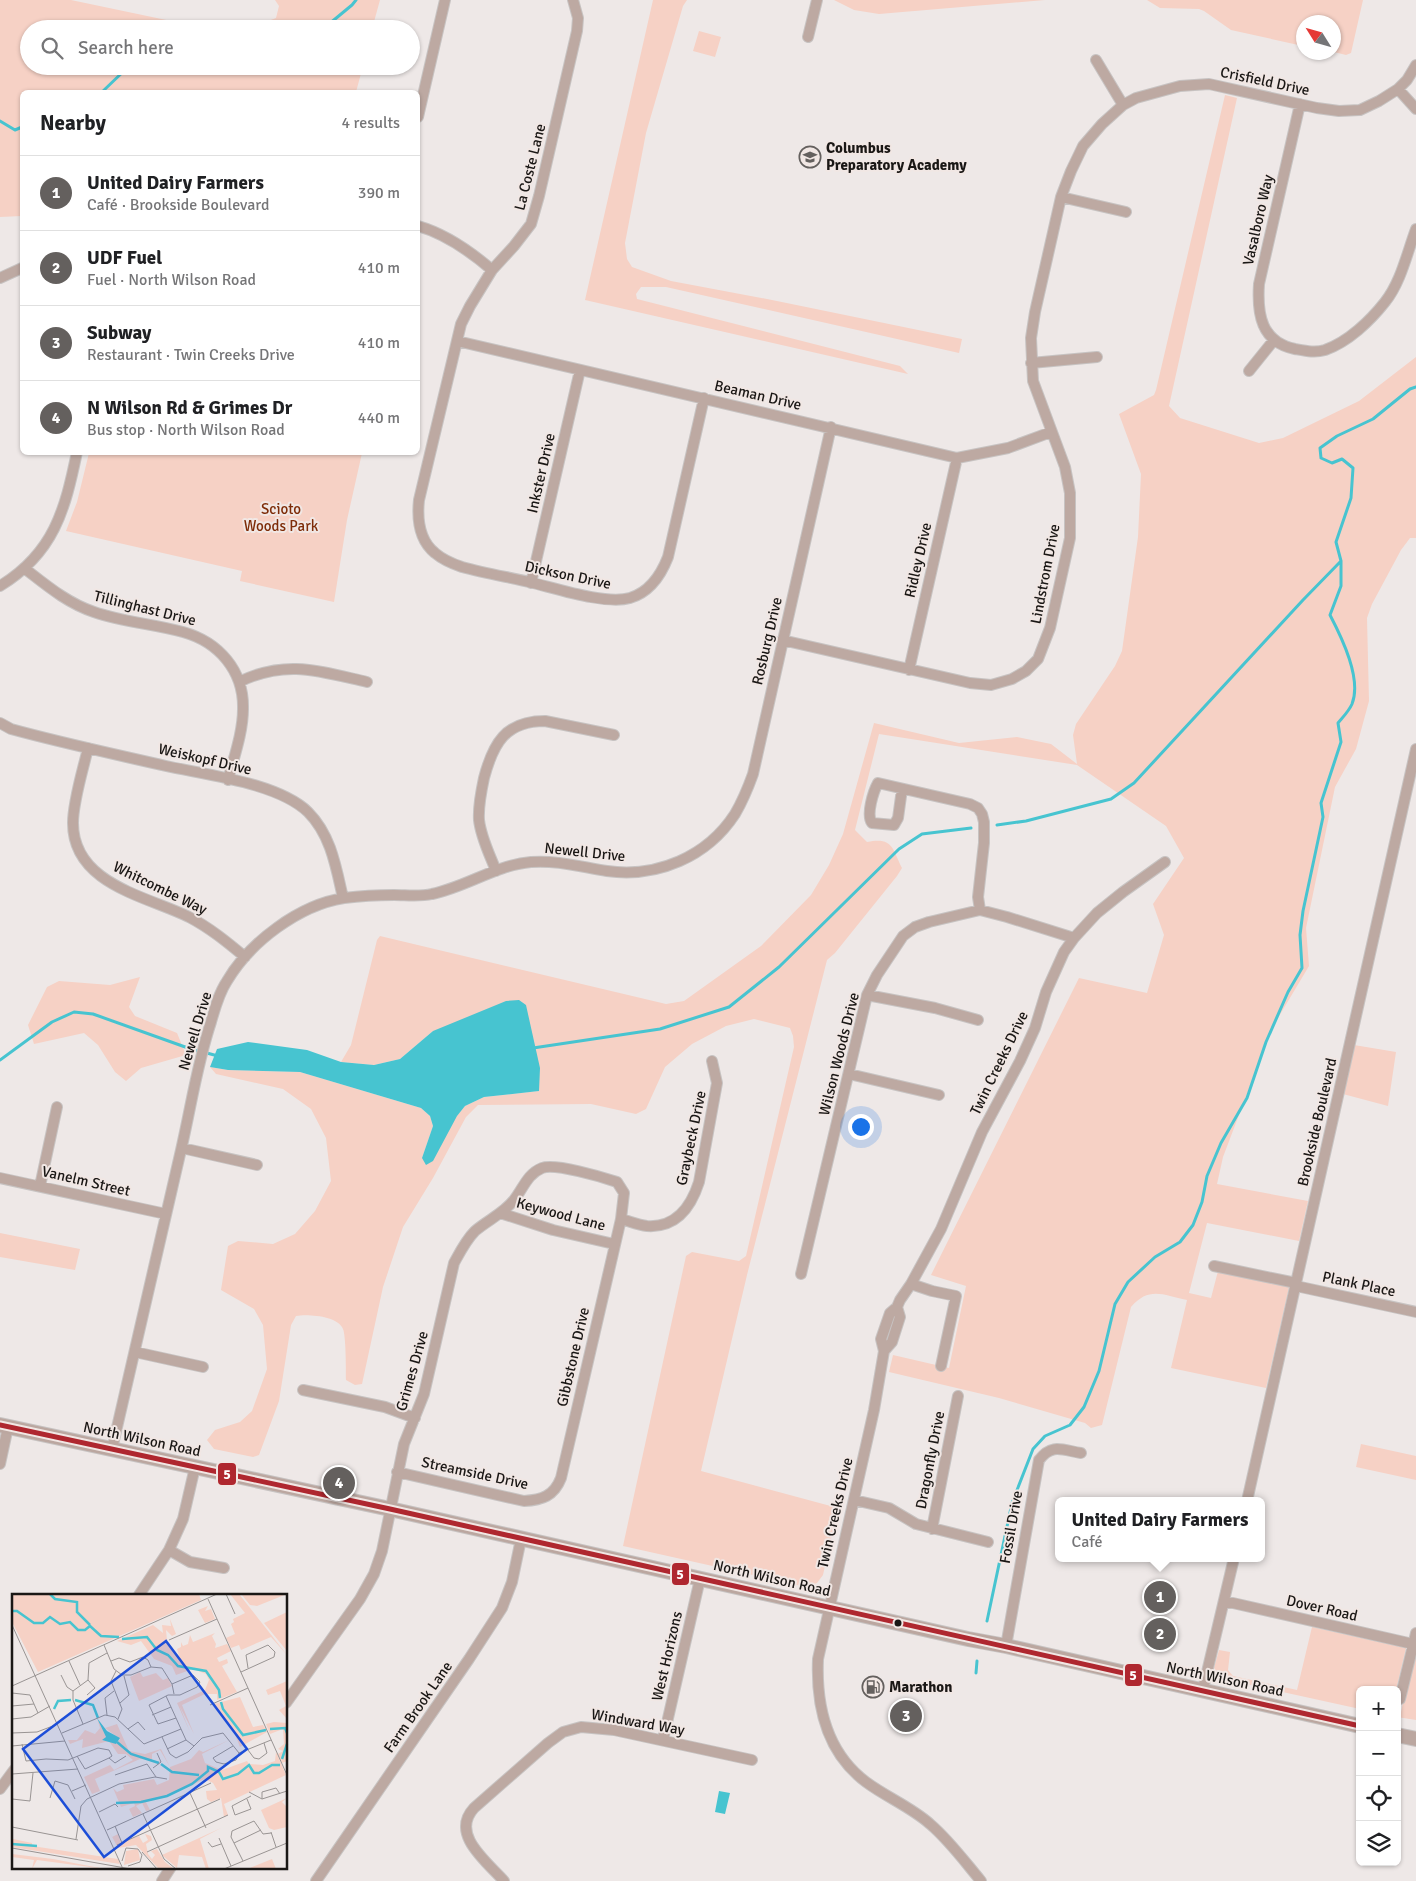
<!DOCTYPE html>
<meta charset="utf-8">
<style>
body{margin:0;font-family:Signika,sans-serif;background:#f2f2f2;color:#202124}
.controls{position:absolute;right:15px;bottom:15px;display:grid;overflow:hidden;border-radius:8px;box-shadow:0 1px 4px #0004}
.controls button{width:45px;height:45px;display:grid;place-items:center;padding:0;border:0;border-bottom:1px solid #e0e0e0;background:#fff;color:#202124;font:25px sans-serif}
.compass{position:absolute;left:1296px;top:15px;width:45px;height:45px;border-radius:50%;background:#fff;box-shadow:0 1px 4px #0004;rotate:307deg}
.you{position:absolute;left:860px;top:1126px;width:18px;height:18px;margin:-12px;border:4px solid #fff;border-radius:50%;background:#1a73e8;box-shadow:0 0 0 8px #1a73e833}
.badge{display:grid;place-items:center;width:32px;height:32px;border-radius:50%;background:#64605e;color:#fff;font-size:16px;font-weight:700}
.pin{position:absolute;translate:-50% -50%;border:2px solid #fff;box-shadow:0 1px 5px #0006}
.popup{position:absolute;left:1055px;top:1497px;width:210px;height:65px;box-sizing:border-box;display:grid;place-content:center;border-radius:8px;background:#fff;filter:drop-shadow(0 1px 4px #0005);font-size:16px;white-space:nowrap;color:#757577}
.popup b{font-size:19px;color:#202124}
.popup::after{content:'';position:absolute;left:50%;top:100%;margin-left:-10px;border:10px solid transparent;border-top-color:#fff}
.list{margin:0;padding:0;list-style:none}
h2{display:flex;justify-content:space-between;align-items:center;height:65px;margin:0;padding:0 20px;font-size:21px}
h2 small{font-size:16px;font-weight:400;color:#757577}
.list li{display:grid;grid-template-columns:32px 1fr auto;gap:15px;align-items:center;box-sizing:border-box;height:75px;padding:0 20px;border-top:1px solid #e0e0e0}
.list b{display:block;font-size:19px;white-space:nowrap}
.list p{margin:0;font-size:16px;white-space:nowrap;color:#757577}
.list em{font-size:16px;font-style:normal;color:#757577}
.icon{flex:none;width:28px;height:28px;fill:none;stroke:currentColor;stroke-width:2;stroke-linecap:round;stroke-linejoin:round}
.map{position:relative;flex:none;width:1416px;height:1881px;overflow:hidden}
.search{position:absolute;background:#fff;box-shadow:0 1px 4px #0004;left:20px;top:20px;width:400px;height:55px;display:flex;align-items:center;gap:12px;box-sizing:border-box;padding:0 18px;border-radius:28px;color:#757577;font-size:19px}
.panel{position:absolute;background:#fff;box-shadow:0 1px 4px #0004;left:20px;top:90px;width:400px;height:365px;border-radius:8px}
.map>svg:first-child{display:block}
.green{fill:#f6d1c5}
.water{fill:#47c4d0}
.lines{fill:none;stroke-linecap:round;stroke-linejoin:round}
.stream{stroke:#47c4d0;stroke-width:3}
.street-casing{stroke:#c7c3c2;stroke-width:12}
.secondary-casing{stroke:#c7c3c2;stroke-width:16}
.street{stroke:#bda9a2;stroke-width:10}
.secondary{stroke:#bba7a0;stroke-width:14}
.bus-1-casing{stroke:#f1e7e4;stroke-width:9}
.bus-1{stroke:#af272f;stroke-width:5}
.bus-dot{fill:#1a1715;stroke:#f1e7e4;stroke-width:2}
.labels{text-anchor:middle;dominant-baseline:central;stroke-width:4;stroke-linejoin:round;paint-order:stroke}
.street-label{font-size:15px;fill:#1a1715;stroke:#f1e7e4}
.poi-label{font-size:15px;font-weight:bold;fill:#1a1715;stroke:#f1e7e4;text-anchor:start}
.park-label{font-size:15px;fill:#7e2c08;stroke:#f1e7e4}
.inset-river{fill:none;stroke:#47c4d0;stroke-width:2.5}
.inset-road{fill:none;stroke:#999493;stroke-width:1}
.view{fill:#1d4ed8;fill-opacity:0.15;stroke:#1d4ed8;stroke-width:2.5}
.inset-edge{fill:none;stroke:#1a1715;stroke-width:2.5}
.line-badge{stroke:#f1e7e4;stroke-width:2}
.badge-label{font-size:14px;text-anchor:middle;font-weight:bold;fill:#fff}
</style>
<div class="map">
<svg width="1416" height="1881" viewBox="0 0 1416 1881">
<rect width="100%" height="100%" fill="#eee8e7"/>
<path class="green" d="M0,0H71L171,21L258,25L276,18L279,6L275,0H380L372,29H29V66H363L356,92H22V216L0,217Z
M653,0H687L683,6L646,133L625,243L627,259L632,267L671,281L772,300L962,339L959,353L666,287H641L636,294L637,299L900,366L908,374L585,300Z
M834,0H1045L879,14L854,10Z
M1147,0H1363L1351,53L1346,55L1334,52V22H1304L1303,46L1231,30L1204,11L1199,9L1160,8Z
M699,31L721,37L715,57L693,51Z
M1225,95L1237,98L1169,406L1180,418L1259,443L1283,438L1359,401L1416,357V538H1410L1401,550L1372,604L1367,618L1369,701L1356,749L1335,787L1306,928L1309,966L1272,1028L1223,1157L1217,1184L1308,1201L1299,1241L1207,1223L1189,1293L1211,1298L1218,1271L1289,1287L1266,1388L1171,1368L1187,1300C1163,1295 1149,1286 1131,1307L1102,1425L1091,1428L1085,1423L999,1398L889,1372L893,1355L949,1368L966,1286L931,1275L1079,978L1147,993L1164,935L1153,904L1184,858L1166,826L1077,765L879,734L855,830L867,842C893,837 892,848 902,868L897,876L835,953L827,960L747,1275L701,1471L838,1508L823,1575L817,1583L806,1587L623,1546L686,1256L692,1252L739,1261L746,1256L794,1047L793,1036L790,1028L754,1019L726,1026L692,1044L665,1067L646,1109L636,1114L591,1104L478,1105L466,1117L433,1178L403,1227L383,1287L362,1384L355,1385L346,1380C346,1369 346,1336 343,1329C338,1316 308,1314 296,1316L291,1325L279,1401L259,1455L253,1457L214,1449L207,1440L215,1430L240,1422L252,1411L267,1369L263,1325L254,1309L221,1290L228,1246L238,1241L273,1244L295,1234L315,1211L331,1181L326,1138L311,1109L283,1089L216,1074L210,1067L228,1070L300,1072L421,1108L430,1116L433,1126L422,1158L465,1106L484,1097L539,1091L433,1031L400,1059L374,1065L341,1062L351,1045L377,940L380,936L666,1004L684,1001L761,946L811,895L829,865L843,834L874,723L959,743L1017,737L1051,744L1077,764L1073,735L1076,724L1115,666L1122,651L1138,537L1141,474L1119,414L1154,395L1156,390Z
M89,453H362L347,520L334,602L240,581L242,571L66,531L77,502Z
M140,977L129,1007L135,1016L177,1033L186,1055L141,1068L126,1081L115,1072L98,1045L84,1033L34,1044L28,1025L47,987L59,981L110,985Z
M1354,1045L1396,1052L1388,1106L1343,1094Z
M0,1233L80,1249L75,1270L0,1257Z
M1361,1444L1416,1456V1480L1356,1467Z
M1312,1627L1406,1648L1396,1690H1360V1709L1223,1679L1214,1668L1219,1650L1230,1652L1228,1670L1233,1676L1297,1690Z
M1416,1644V1720L1397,1717V1711L1401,1712Z"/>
<path class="water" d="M519,1000L526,1005L540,1068L539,1091L484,1097L465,1106L457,1116L433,1161L426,1165L422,1158L433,1126L430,1116L421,1108L300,1072L228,1070L210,1067L217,1049L248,1042L307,1050L341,1062L374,1065L400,1059L433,1031L506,1001Z
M719,1791L730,1793L725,1814L715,1812Z"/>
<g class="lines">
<path class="stream" d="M323,29L352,5L356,0
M102,92L127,68L242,72L261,66
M0,121L15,130L22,127
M997,825L1026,821L1111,799L1134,783L1303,600L1341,561
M533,1048L660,1029L729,1007L779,967L899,849L922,834L971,828
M0,1060L52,1022L74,1012L93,1014L188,1048L218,1056
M987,1621L1012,1503L1033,1449L1045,1436L1070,1425L1084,1407L1099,1371L1115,1304L1128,1282L1155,1257L1180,1242L1193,1225L1202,1202L1207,1176L1221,1143L1247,1098L1266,1042L1288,992L1302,968L1300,935L1303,911L1323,817L1321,803L1341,742L1338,723C1343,717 1349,711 1352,704C1362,679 1342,638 1330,615L1341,586V561L1336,542L1351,498L1353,468L1342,459L1332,463L1321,458L1320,448L1337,436L1373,419L1410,389L1416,387
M976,1673L977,1661"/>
<g class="street-casing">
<path id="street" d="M573,0L578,18L577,31L539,196L531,224L514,246L492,270L470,306L461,324L419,500C417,519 419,540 435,553C442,559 453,564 462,567C484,573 507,577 529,582C555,588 605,605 630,598C650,592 661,575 668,557L704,398
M808,37L817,0
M1096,60L1123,105
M1398,89L1416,109
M1300,104L1259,284C1257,314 1261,342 1295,349C1306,351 1315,353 1325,350C1348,342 1370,321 1385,302C1401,282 1407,253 1416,229
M418,117L445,0
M1061,197L1126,212
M418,226C446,234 470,251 492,270
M0,278L22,268
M457,341L957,458L1008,448L1051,432
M1031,363L1097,357
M1249,371L1274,340
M24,568C46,585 67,603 94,612C123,622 154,624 183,632C219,642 244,671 243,709C243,732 234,757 228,780
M531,583L580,370
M0,586C54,553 65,510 77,452
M782,640L970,683L991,685L1012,679L1026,671L1038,659L1050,628L1070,538V493L1065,467L1033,381L1031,338L1035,312L1061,197L1071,171L1083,146L1102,124L1123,105L1136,98L1180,86L1209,84L1317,108L1339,111L1360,110L1379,101L1398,89L1407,80L1416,65
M909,670L957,458
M239,682C286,659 319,671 367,682
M0,723L11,729C62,743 114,754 166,766C207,775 278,783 308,812C331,835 336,867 343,898
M88,748C83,770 73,801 73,823C73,884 146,896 189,917C210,928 227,942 245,957
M902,789L898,818L894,825L872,823C866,815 873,792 878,783L970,804L978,808L982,814L984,822V843L978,897L980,910
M496,871C490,855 481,838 479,820C478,806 481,792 484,778C493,744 505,721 545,721L614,735
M867,995L935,1008L978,1020
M849,1074L939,1095
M182,1148L257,1165
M0,1178L166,1214
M40,1186L57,1107
M500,1213L553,1230L614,1244
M621,1219C629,1221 638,1225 647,1226C676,1228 691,1207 699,1182L717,1083L712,1061
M1214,1266L1296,1283
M801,1274L867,995L877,975L903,936L915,927L929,922L980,910L1007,917L1074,938
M911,1284L932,1291L956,1296L941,1366
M1296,1286L1416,1312
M897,1307L890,1313L881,1339L884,1351L874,1410L818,1659C816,1706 826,1752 866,1782C886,1797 911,1807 930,1824C949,1840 965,1862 981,1881
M884,1351L892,1342L900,1317L897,1307L900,1300L911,1284L941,1229L982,1132L1020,1061L1035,1028L1046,992L1064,952L1074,938L1097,913L1123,892L1165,862
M135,1352L203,1367
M303,1390L385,1407L415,1418
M112,1449C135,1350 158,1250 181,1150C191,1107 197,1064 211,1022C215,1008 219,993 227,981C250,942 299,905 344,898C360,896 378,895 394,895C406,895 419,897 432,894C466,887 496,865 531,862C557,860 581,867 607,871C657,878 707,857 735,814C742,802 748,788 753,774L831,427
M0,1464L8,1427
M854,1500L889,1508L916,1524L988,1542
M1247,1501L1416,749
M932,1529L958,1396
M169,1550L190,1562L224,1568
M139,1595L169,1550L183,1519L195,1467
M1224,1601L1413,1644
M1006,1646L1039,1460C1052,1443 1062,1450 1081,1453
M1203,1689L1234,1558
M1400,1699L1416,1633
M286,1703L360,1599L374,1574L382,1551L404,1444L424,1394L454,1263C460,1252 466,1240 475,1231C488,1220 504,1213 514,1200C523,1189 527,1174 542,1168C555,1163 602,1177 617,1182L624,1193L621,1219L561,1478C554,1496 542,1500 524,1501L397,1472
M663,1740L700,1579
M0,1789L14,1770
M162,1881L171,1867
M316,1881L469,1659L502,1608L512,1582L521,1539
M504,1881C486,1861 450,1834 474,1808L548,1743L563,1732L581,1727L614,1730L752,1760"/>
</g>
<g class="secondary-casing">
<path id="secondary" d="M0,1425L390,1509L968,1639L1006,1646L1360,1726
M1397,1735L1416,1739"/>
</g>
<use href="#street" class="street"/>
<use href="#secondary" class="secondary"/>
<g class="bus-1-casing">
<path id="bus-1" d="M0,1425L390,1509L1360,1726"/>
</g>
<use href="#bus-1" class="bus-1"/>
</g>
<defs>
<g id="school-ring" transform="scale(1.125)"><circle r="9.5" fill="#f1e7e4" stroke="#64605e" stroke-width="1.5"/><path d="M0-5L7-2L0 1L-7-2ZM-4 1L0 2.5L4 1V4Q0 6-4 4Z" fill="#64605e"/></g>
<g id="fuel-ring" transform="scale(1.125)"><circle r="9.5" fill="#f1e7e4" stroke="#64605e" stroke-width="1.5"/><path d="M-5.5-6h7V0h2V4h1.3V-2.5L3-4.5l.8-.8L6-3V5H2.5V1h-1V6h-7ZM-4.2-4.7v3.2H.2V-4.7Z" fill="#64605e"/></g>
</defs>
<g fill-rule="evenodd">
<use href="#school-ring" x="810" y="157"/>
<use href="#fuel-ring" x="873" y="1687"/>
</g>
<circle class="bus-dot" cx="898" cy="1623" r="4.5"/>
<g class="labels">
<g class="street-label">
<text transform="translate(1265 81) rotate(12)">Crisfield Drive</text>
<text transform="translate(530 167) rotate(-76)">La Coste Lane</text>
<text transform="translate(1258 220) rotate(-77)">Vasalboro Way</text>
<text transform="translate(758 395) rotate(13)">Beaman Drive</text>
<text transform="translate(541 473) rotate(-77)">Inkster Drive</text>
<text transform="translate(918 560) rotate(-77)">Ridley Drive</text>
<text transform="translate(1045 574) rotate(-79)">Lindstrom Drive</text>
<text transform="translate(568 575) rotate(12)">Dickson Drive</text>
<text transform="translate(145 608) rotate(14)">Tillinghast Drive</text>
<text transform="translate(767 641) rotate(-77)">Rosburg Drive</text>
<text transform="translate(205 759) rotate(13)">Weiskopf Drive</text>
<text transform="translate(585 852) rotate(6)">Newell Drive</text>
<text transform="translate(160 888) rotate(26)">Whitcombe Way</text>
<text transform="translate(195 1031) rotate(-73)">Newell Drive</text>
<text transform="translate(839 1054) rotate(-76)">Wilson Woods Drive</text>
<text transform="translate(999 1063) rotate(-64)">Twin Creeks Drive</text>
<text transform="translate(1317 1122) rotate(-77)">Brookside Boulevard</text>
<text transform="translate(691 1138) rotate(-78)">Graybeck Drive</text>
<text transform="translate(86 1181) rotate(13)">Vanelm Street</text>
<text transform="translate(561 1214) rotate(15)">Keywood Lane</text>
<text transform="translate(1359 1284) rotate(12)">Plank Place</text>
<text transform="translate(573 1357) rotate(-77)">Gibbstone Drive</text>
<text transform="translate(412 1371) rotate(-74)">Grimes Drive</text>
<text transform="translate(142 1439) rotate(12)">North Wilson Road</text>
<text transform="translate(930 1460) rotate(-79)">Dragonfly Drive</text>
<text transform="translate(475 1473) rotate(12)">Streamside Drive</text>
<text transform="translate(835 1513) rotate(-77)">Twin Creeks Drive</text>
<text transform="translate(1011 1527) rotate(-80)">Fossil Drive</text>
<text transform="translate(772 1578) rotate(13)">North Wilson Road</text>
<text transform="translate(1322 1608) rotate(13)">Dover Road</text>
<text transform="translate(667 1656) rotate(-77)">West Horizons</text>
<text transform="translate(1225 1679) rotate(12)">North Wilson Road</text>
<text transform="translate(418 1707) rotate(-55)">Farm Brook Lane</text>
<text transform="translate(638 1722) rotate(10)">Windward Way</text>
</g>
<g class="poi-label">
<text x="826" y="148">Columbus<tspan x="826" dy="17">Preparatory Academy</tspan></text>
<text x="889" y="1687">Marathon</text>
</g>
<g class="park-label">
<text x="281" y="509">Scioto<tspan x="281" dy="17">Woods Park</tspan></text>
</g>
</g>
<g transform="translate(12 1594)">
<rect width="275" height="275" fill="#eee8e7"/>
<path d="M0,0H187L189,6L26,78L0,28ZM218,0H227L275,61L259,43L229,56L227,51L219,54L214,44L223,40L219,30L222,28L221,25L233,19ZM275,0L245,12L238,11L230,1ZM196,12L193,17L199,15L203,25L193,29L186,16ZM275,18V57L252,29ZM158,25L164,40L160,42L154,36L155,47L169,69L165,55L169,53V48L171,52L176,50L178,41L181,48L203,39L200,42L204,50L203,54L215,50L219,57L205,64L207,68L215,65L216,69L210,72L225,98L205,106V100H193L170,111L182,140L168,113L178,138L165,109L193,96L197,86L194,80L181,75L164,81L160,72L142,65L129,47L119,51L105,47L141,31L151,39L150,31L159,32ZM128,78L131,83L144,79L151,86L156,84L160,92L127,107L118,83ZM275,87V125L267,116L274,112L268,97L256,101L254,96ZM228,103L241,133L251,131L255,138L228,153L220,133L202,110ZM85,124L94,143L90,147L97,146L104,150L108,145L93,134L105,130L117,157L133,160L149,155L158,173L179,165L187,156L191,158L217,146L190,160L193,169L210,176L235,167L237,170L251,171L263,167L264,158L274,181L212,210L216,221L212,223L209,204L199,208L195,205L194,197L205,196L201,189L193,185L156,202L134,208L138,216L134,217L130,209L124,212L130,219L121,223L117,215L123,212L122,209L109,213L101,194L105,198L112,195L111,191L142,185L145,191L157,186L158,173L148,156L140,160V166L128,165L83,185L88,197L80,200L72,183L98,171L102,176L121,166L114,160H106L97,147L70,154L71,145L58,150L56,146H65L73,136L83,140L88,134ZM262,128L275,129V167L270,169L266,160L271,157L266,155L272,150L271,135L258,140L254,130ZM275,204L270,208L275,213V233L262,236L257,234L249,216ZM209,234L188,245L197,275H194L190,263L167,261L165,274L150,261ZM97,237L100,243L106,240L109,249L127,242L131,249L136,246L133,240L139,242L140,246L134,250L136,260L140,265L143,261L139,257L145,255L153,268L162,275H147L124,251L106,254ZM0,240L1,245L20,249V252L106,265L108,270L0,253ZM126,255L128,266L112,271L114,257ZM0,260L41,265L93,275L25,266L20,275L22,266L0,263ZM260,265L264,275L238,274L240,273Z" fill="#f6d1c5"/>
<path d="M85,124L95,137L108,144L104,150L90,146L94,143Z" fill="#47c4d0"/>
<path class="inset-river" d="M38,0L43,5L65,8V18L78,31M0,17H5L22,29H31L38,23L48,30L58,28L66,36H73L78,32L89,42L107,43M110,45L135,43L145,56L156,61L166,72L194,77L207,96L208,104M63,106L81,111L86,124M209,108L211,115L231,141L254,136M42,115L46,107L59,106M258,135L273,134L275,139M105,148L119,160L147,169M270,165L275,150M149,170L160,178L187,181M104,209L129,208L155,202L180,190L196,177V173L207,178L211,185L226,180L237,171L242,179H247L260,171H268M0,250L25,252"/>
<path class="inset-road" d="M214,0L223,20M196,5L275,181M0,31L111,275M157,46L205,25M92,51L102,75L110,81H119L139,73L150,74L160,90L162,100M57,67L68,91M99,67L107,64L118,68L131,63L136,66L139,73M104,77L99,87L110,115L106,125M229,78L262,63L263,58L256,51L234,61L236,74M49,81L55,93L61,97M160,90L181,81L188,88L185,93L168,101H156L137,111L146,130L164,124M0,92L205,0M61,97L76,86L77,69L95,59M61,97V106L71,130M0,99L18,101L26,119M75,101L83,94L76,86M154,102L174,146L182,152M108,109L117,101L112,82M198,111L236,94M0,112L22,110M95,121L93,104L102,97M140,121L159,113M0,125L19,123L38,112M116,135L126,128L133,136M0,139L25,138L46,130M50,139L93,121L103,123L132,150L169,135M211,139L227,159M150,143L158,160L164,164L176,158L190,144L211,139M10,150L14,167L34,165M0,152L53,147M155,155L174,146M236,156L242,164L247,165L255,159L252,149M227,159L259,146M65,162L73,175L97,164M97,164L103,169L114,162M201,164L204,168L212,170L224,166L227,159M201,164L221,152M34,165L56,166L86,154L97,156L100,162L97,164M141,174L149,168L145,159M0,180L66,175M103,181L135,170L144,183M60,197L74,191M237,198L250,205L275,197M178,199L194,234M38,204L43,187L56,191L63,205M0,205L18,207L21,179M235,205L239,215L223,221L220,212L239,202M250,205V198L264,194L268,200M87,218L103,210L106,213M131,220L152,265L164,275M103,232L110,249M0,233L66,246M95,236L199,189M259,238L264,253M207,244L219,272M64,245L69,212L75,205L107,190L143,183L155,185M196,248L200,253L209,250M222,249L249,236M105,251L208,205M0,254L119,275M130,258L145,275M135,258L216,221M110,267L114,254L126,255L130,261L128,268L116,272M231,267L219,243L220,237L242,227L251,240L259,239M212,275L275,249"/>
<path class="view" d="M154,47L235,155L92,263L11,155Z"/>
<rect width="275" height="275" class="inset-edge"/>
</g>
<g class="line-badge">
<rect x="217" y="1462" width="20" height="24" rx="5" fill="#af272f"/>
<rect x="671" y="1562" width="19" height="24" rx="5" fill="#af272f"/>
<rect x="1124" y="1663" width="19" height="24" rx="5" fill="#af272f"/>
</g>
<g class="badge-label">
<text x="227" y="1479">5</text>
<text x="680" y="1579">5</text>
<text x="1133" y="1680">5</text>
</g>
</svg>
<div class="controls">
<button>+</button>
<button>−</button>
<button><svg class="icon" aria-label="locate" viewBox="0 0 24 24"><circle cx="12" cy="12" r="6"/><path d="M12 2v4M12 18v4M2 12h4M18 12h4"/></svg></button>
<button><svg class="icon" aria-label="layers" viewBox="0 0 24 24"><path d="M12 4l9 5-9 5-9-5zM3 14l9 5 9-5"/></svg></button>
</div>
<svg class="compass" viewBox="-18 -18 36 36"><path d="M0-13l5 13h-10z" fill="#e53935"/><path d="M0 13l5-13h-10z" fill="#757577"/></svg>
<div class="you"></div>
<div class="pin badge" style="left:1160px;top:1597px">1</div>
<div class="popup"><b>United Dairy Farmers</b>Café</div>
<div class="pin badge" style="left:1160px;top:1634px">2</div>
<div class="pin badge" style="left:906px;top:1716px">3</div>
<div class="pin badge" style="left:339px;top:1483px">4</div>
<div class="search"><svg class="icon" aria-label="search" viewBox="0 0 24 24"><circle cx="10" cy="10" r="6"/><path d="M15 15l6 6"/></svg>Search here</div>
<section class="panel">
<h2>Nearby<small>4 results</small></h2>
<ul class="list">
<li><span class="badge">1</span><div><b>United Dairy Farmers</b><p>Café · Brookside Boulevard</p></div><em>390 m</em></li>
<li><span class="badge">2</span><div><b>UDF Fuel</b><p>Fuel · North Wilson Road</p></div><em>410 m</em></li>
<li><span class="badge">3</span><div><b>Subway</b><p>Restaurant · Twin Creeks Drive</p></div><em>410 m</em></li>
<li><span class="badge">4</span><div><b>N Wilson Rd &amp; Grimes Dr</b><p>Bus stop · North Wilson Road</p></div><em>440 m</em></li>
</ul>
</section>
</div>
